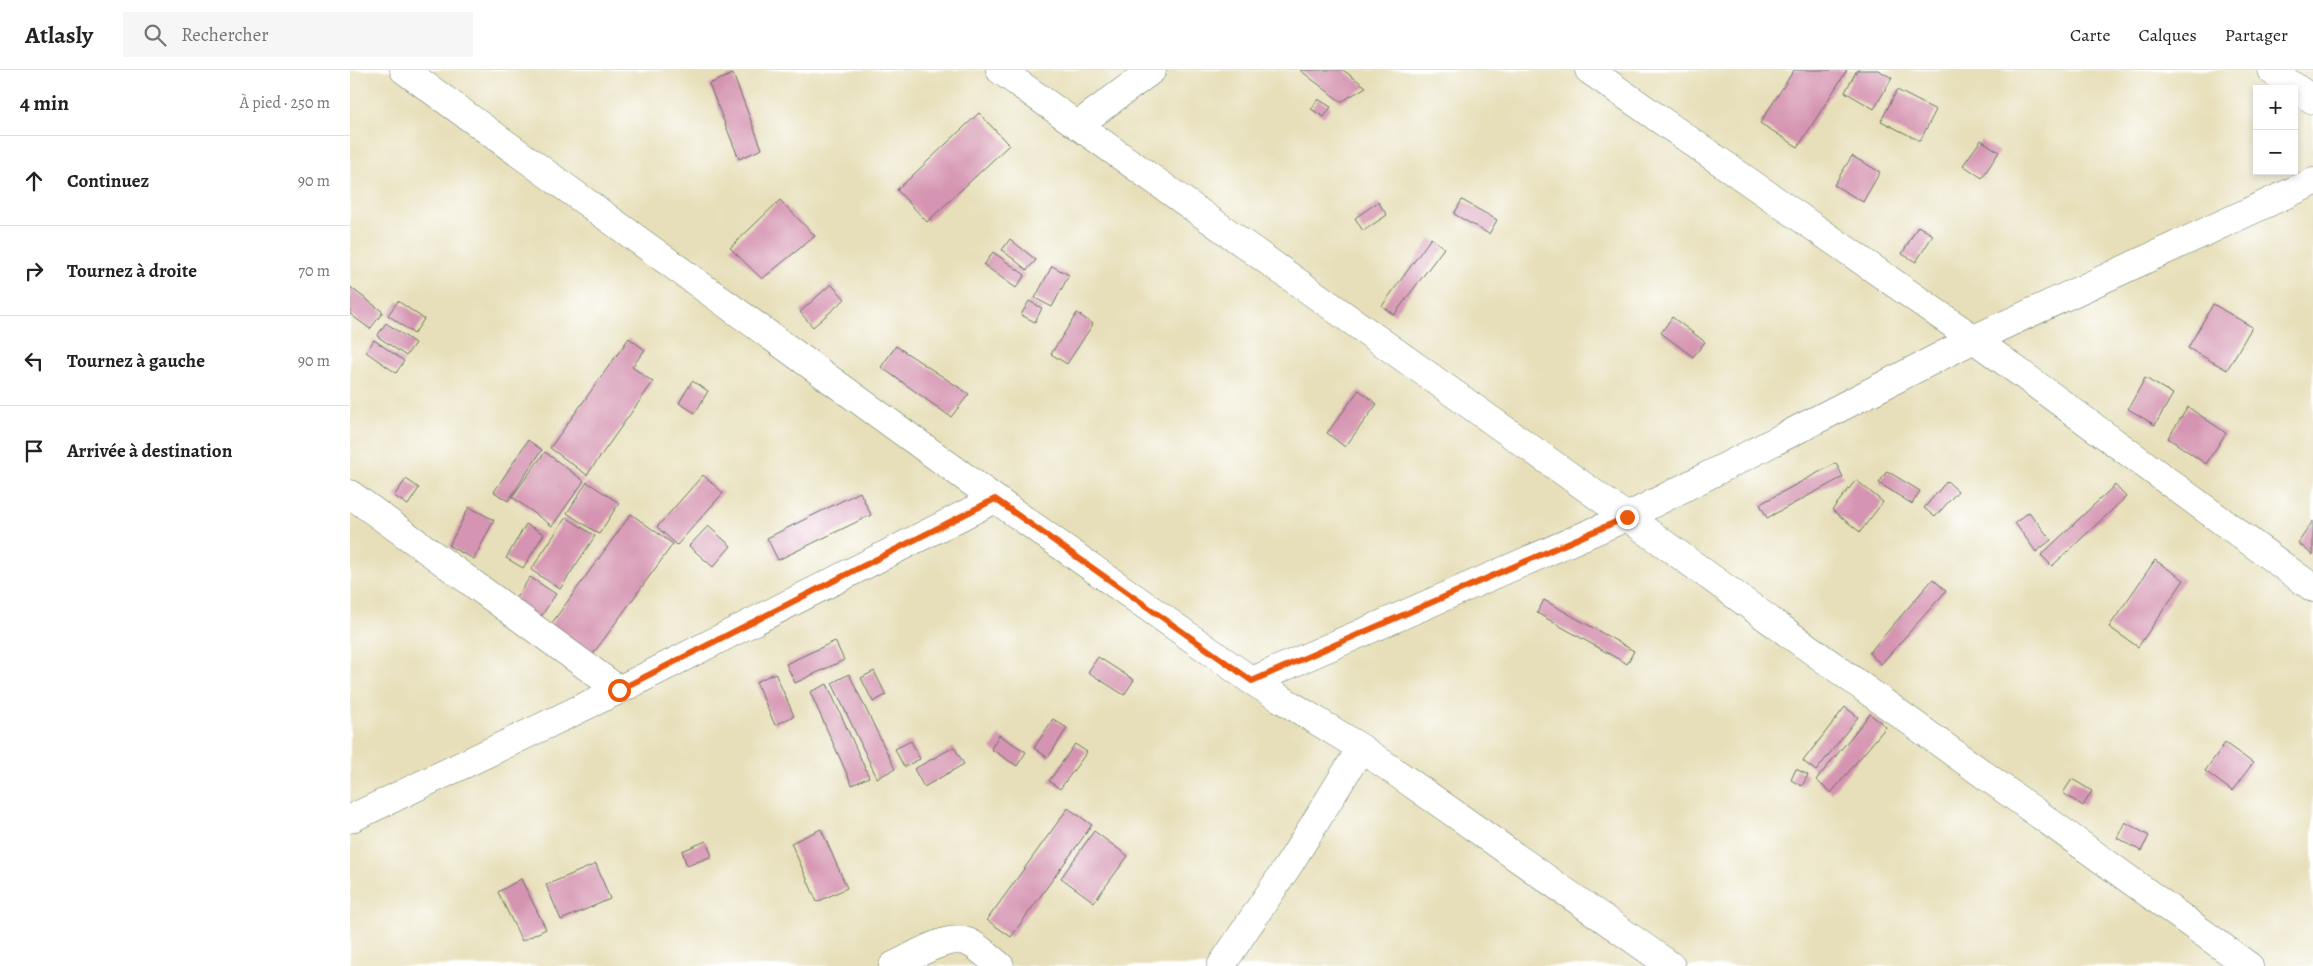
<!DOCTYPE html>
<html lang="fr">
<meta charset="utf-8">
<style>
body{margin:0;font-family:Alegreya,serif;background:#f6f6f6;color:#222}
.controls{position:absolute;right:15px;top:15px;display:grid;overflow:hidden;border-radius:0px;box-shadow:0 2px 8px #0003}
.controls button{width:45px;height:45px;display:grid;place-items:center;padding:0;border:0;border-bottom:1px solid #e0e0e0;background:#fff;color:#222;font:25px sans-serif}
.stop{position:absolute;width:15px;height:15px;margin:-11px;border:4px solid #ea580c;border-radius:50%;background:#fff}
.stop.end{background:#ea580c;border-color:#fff;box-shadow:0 1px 5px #0008}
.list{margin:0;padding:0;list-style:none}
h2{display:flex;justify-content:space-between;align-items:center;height:65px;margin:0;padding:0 20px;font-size:21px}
h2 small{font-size:16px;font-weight:400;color:#767676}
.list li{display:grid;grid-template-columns:32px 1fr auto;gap:15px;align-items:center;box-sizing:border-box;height:90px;padding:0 20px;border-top:1px solid #e0e0e0}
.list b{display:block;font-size:19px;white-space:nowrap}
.list em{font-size:16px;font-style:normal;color:#767676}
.icon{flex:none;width:28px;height:28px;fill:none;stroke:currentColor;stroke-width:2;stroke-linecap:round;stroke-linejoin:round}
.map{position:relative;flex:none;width:1963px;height:896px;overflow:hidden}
header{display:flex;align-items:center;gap:30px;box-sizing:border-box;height:70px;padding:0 25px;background:#fff;border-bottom:1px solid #e0e0e0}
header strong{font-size:24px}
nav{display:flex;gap:28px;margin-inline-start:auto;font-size:18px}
.search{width:350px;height:45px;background:#f6f6f6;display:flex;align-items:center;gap:12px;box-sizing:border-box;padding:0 18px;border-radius:0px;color:#767676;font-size:19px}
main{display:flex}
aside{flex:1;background:#fff}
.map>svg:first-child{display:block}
.building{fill:#d594b1}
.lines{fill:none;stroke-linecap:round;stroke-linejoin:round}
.minor-casing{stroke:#657663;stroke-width:29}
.minor{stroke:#fff;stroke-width:28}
.route{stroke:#ea580c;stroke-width:6}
</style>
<header>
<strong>Atlasly</strong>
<div class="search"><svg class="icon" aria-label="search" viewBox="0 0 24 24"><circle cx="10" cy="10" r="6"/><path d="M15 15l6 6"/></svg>Rechercher</div>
<nav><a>Carte</a><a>Calques</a><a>Partager</a></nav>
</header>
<main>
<aside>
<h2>4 min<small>À pied · 250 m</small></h2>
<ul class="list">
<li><svg class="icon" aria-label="ahead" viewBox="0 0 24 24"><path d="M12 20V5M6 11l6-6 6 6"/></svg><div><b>Continuez</b></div><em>90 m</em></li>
<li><svg class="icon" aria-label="right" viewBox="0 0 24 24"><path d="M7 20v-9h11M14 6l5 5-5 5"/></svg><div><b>Tournez à droite</b></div><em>70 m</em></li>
<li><svg class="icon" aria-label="left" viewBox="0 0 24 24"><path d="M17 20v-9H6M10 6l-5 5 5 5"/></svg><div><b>Tournez à gauche</b></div><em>90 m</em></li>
<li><svg class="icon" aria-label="arrive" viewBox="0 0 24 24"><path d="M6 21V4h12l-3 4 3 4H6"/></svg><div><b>Arrivée à destination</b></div></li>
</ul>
</aside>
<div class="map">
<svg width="1963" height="896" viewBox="0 0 1963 896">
<rect width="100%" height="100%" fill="#fff"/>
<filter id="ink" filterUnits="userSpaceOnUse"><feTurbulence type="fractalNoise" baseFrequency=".02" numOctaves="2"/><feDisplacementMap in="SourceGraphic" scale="10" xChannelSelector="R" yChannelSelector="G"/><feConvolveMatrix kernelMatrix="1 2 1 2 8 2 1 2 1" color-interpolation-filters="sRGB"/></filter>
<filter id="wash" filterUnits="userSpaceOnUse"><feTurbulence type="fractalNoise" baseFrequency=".0096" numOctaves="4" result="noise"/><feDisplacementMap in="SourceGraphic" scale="20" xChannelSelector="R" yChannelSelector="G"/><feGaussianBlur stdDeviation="1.12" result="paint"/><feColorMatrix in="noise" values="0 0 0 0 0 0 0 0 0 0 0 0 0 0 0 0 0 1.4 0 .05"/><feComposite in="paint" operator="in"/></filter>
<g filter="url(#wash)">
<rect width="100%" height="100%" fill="#e7dfb9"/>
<g id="blocks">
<path class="building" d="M950,0H993L1016,17L991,32Z
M1444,0H1497L1448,77L1410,53Z
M1507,0H1528L1542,8L1524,39L1495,22Z
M383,4L412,79L389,89L359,14Z
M1547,20L1586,40L1570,71L1531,51Z
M968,29L981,37L974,47L961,39Z
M629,43L659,75L577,152L547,120Z
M1631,70L1649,82L1632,108L1613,95Z
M1502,86L1530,102L1513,132L1484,115Z
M430,130L465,166L412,209L380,178Z
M1112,130L1147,150L1139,164L1104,144Z
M1028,132L1037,145L1013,161L1005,148Z
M1568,156L1583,165L1566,192L1552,184Z
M1081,168L1094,178L1044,245L1032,236Z
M660,169L686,190L677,200L652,180Z
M643,182L675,205L666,218L634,195Z
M702,196L719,205L702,237L685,228Z
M481,214L495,229L463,257L450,242Z
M0,217L33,242L20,259L0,244Z
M48,231L74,249L64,264L38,245Z
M679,231L692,238L685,252L671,245Z
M1863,234L1902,257L1877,300L1838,278Z
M727,243L743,254L717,294L701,284Z
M1322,247L1355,272L1343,287L1311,263Z
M36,253L65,273L56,286L27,266Z
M279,268L295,280L282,297L303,312L237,405L200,378Z
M24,270L54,291L46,303L16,282Z
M546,276L619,324L601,347L531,297Z
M1795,308L1823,324L1805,355L1778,339Z
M342,311L358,321L345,343L329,333Z
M1009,320L1027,334L995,377L977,363Z
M1838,337L1876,363L1856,394L1818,368Z
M178,370L192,380L158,431L144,422Z
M195,382L234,411L202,456L162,427Z
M1486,393L1493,407L1417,448L1410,434Z
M1537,401L1570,421L1562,434L1529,413Z
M353,405L373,423L327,475L307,457Z
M56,409L69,418L58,435L44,426Z
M1506,410L1533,432L1510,462L1482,440Z
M1597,411L1608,421L1585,447L1574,438Z
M237,412L269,433L249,464L217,443Z
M1765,415L1776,427L1702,496L1691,485Z
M510,422L521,445L428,490L417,468Z
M119,437L144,450L124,489L99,476Z
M1679,442L1701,470L1686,482L1665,453Z
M281,444L323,474L240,588L199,557Z
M216,447L245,466L210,519L181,500Z
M1963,451V485L1948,473Z
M176,454L194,464L173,498L156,488Z
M358,456L381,476L363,497L339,476Z
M1805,490L1834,510L1788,577L1759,557Z
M180,507L206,524L188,551L162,534Z
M1583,509L1596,521L1531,594L1519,583Z
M1194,530L1284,581L1277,594L1187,543Z
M485,571L494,590L445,613L436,594Z
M748,587L784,610L774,625L738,602Z
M524,601L536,625L523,632L511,608Z
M425,603L444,646L425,655L406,612Z
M499,604L545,699L527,708L482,613Z
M477,614L519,707L502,715L460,622Z
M1495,637L1508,647L1466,701L1453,691Z
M1520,644L1536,657L1481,723L1466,710Z
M703,649L717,658L698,688L684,678Z
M649,665L676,682L667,696L641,679Z
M561,671L570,689L554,697L545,679Z
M1875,673L1903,693L1882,721L1855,701Z
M725,674L737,682L710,719L699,711Z
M604,677L614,694L574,717L564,699Z
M1446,699L1458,705L1452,716L1441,710Z
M1722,709L1742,721L1733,736L1713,723Z
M718,738L742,755L661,867L637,850Z
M1775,752L1799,766L1791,781L1767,768Z
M471,759L497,818L467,832L441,773Z
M744,761L778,786L744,832L711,808Z
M356,771L362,786L337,796L332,781Z
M246,794L260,829L211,850L196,815Z
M171,809L196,859L172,871L148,822Z"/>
</g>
</g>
<g filter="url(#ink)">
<use href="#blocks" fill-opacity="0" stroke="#657663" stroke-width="1"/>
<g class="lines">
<g class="minor-casing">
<path id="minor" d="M54,0L645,429L902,611L1011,678L1321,896
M650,0L1277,447L1899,896
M1239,0L1624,269L1963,518
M1921,0L1963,30
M728,55L802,0
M0,424L269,620
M902,611L1277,447L1624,269L1963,112
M0,749L269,620L645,429
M543,896C565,886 600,861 622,874C632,880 641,889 650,896
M871,896L940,793L1011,678"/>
</g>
<use href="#minor" class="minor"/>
</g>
</g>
<g class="lines" filter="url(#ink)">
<path class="route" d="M269,620L645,429L902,611L1277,447"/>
</g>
</svg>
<div class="controls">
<button>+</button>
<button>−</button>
</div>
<div class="stop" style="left:269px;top:620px"></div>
<div class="stop end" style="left:1277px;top:447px"></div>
</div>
</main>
